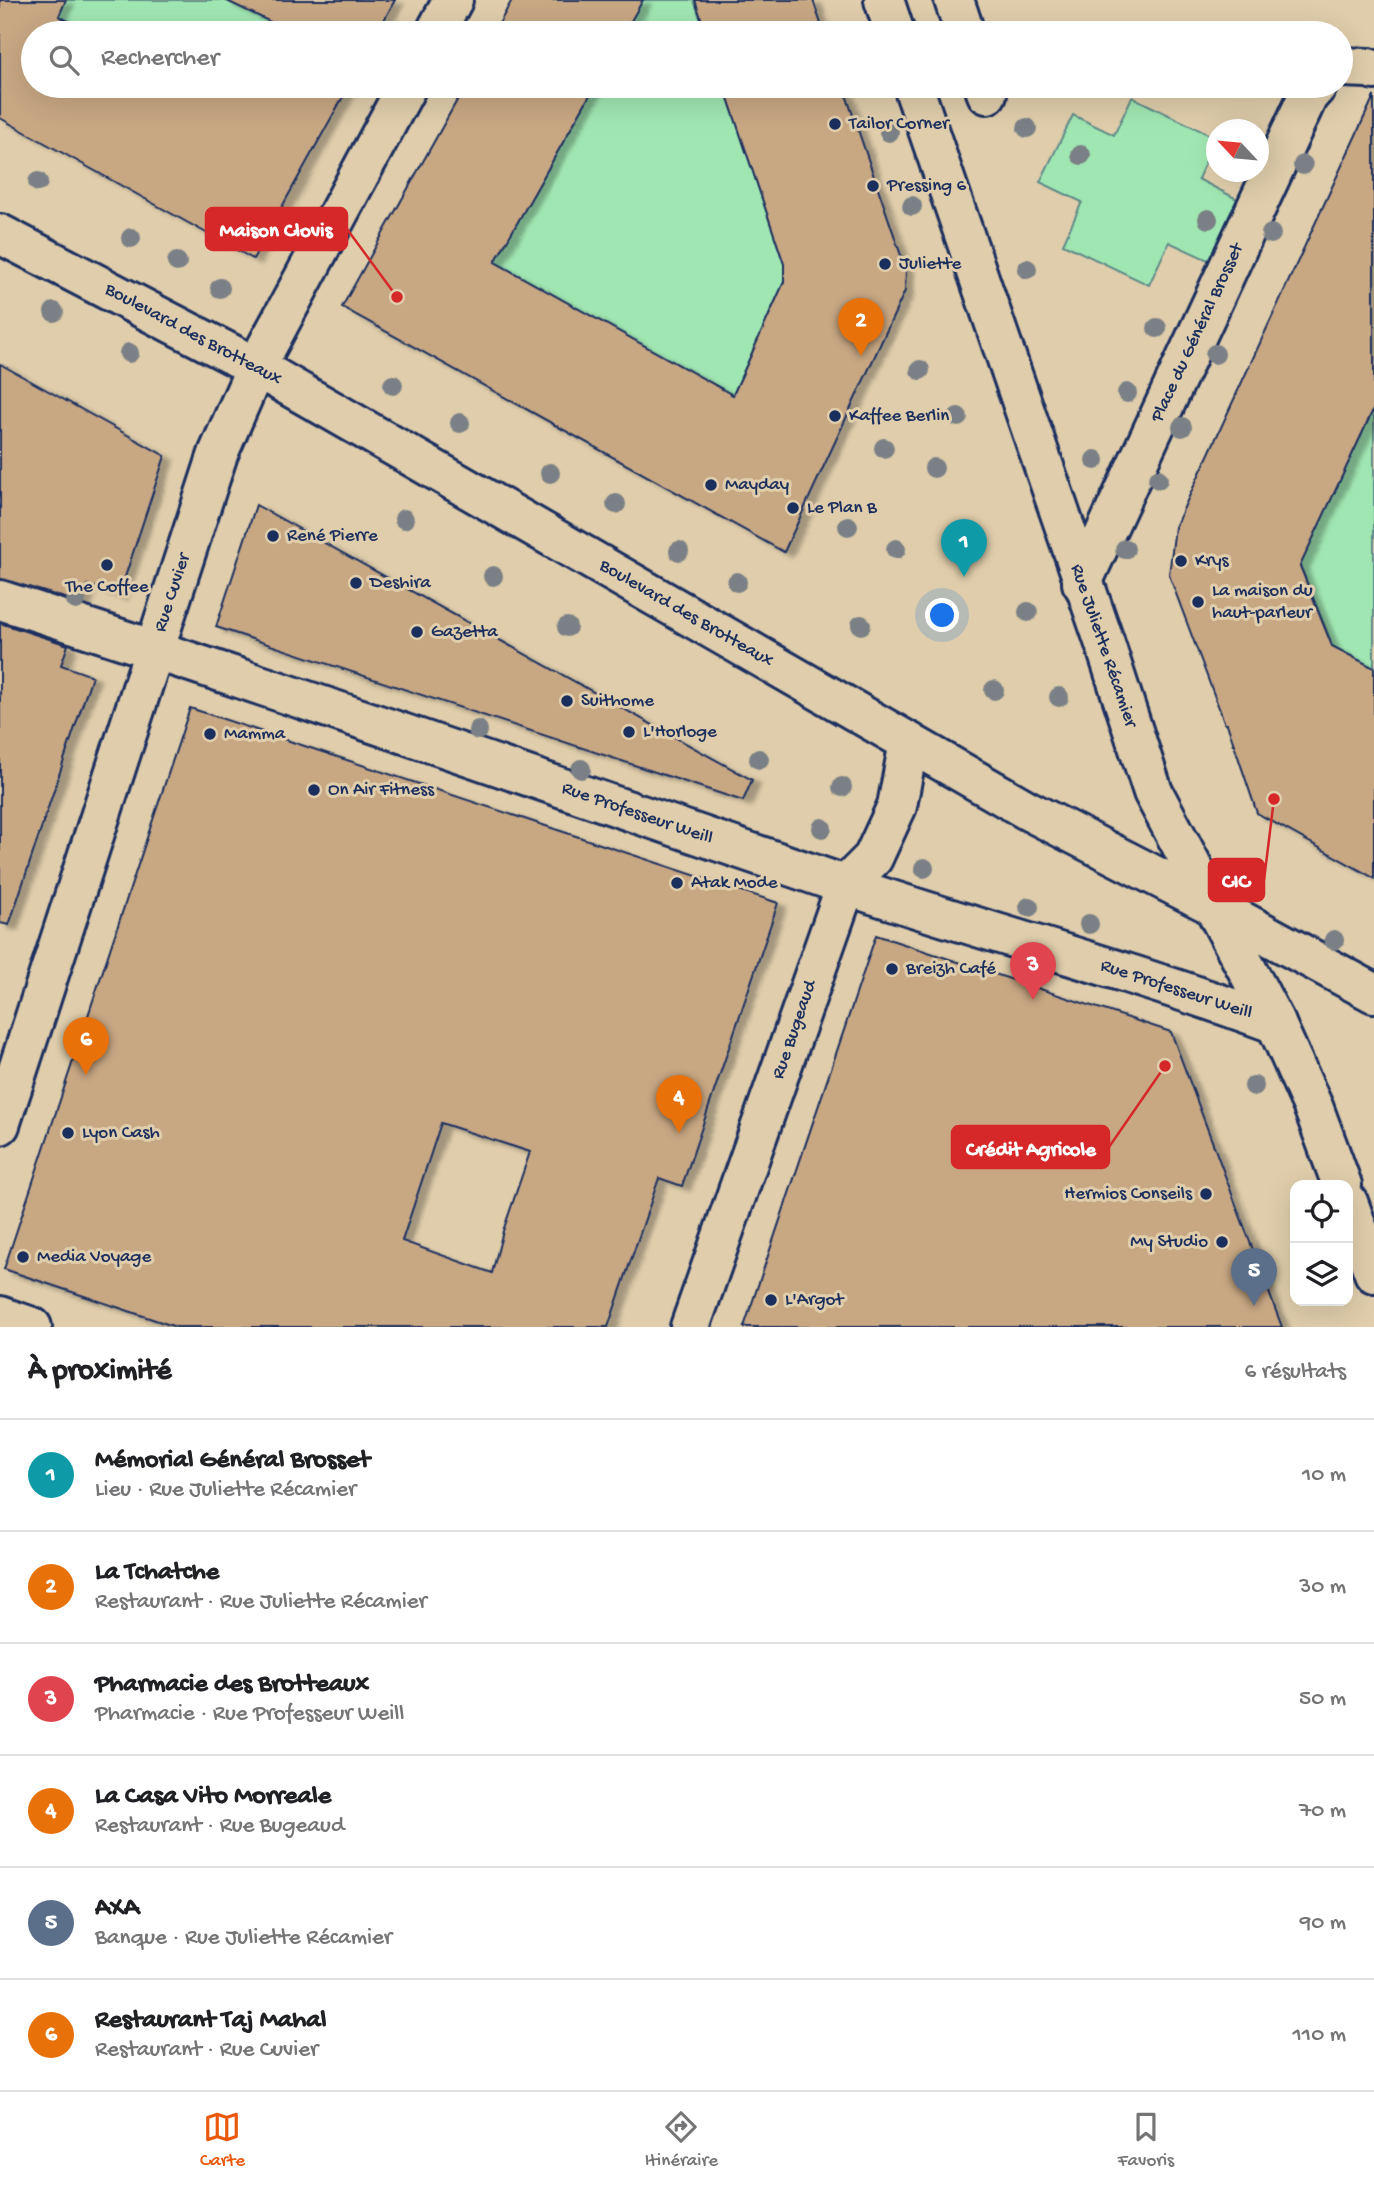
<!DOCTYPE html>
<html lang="fr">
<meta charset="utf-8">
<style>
body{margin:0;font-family:"Gochi Hand",sans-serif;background:#f6f6f6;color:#202124}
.controls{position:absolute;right:21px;bottom:21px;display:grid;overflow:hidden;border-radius:14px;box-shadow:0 7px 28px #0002}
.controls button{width:63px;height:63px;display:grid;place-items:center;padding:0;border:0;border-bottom:2px solid #e0e0e0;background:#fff;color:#202124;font:35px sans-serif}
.compass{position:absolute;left:1206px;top:119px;width:63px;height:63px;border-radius:50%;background:#fff;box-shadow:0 7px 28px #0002;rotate:296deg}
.you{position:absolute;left:943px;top:616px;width:24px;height:24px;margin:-18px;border:5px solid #fff;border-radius:50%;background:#1a73e8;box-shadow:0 0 0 10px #1a73e833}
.badge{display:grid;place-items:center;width:46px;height:46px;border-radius:50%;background:#ea580c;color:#fff;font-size:23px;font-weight:700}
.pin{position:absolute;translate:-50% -58px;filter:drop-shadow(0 2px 4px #0008)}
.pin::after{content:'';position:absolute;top:37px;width:24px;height:21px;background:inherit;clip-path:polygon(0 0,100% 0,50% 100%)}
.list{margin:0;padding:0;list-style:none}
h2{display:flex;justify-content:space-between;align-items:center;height:91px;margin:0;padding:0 28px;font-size:30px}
h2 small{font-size:23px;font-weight:400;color:#757577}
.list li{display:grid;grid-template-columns:46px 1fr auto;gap:21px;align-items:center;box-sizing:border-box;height:112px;padding:0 28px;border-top:2px solid #e0e0e0}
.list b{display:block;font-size:26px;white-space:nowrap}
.list p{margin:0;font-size:23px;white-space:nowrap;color:#757577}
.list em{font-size:23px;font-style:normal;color:#757577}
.icon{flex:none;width:38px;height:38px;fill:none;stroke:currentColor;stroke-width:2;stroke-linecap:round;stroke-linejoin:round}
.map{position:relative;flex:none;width:1374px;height:1327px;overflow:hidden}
.search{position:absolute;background:#fff;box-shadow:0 7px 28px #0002;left:21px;right:21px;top:21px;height:77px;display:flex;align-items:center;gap:18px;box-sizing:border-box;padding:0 24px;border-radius:38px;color:#757577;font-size:26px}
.sheet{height:763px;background:#fff}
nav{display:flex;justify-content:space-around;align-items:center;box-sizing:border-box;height:98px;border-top:2px solid #e0e0e0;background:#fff;font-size:19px;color:#757577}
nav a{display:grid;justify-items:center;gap:4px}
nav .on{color:#ea580c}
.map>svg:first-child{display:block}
.green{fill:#a0e6b2;stroke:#5e8a88;stroke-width:2}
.building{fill:#c8a783;stroke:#1b2f5e;stroke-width:2;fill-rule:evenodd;filter:url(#shadow)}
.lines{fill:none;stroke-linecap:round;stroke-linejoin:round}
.minor-casing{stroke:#1b2f5e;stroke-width:44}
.major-casing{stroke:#1b2f5e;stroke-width:44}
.minor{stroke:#dfcdab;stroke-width:38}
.major{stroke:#dfcdab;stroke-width:38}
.tree{fill:#7a8085}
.poi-dot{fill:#1b2f5e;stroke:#dfcdab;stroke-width:2.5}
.labels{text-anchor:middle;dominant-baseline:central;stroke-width:6;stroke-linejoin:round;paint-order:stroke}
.poi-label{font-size:19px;fill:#1b2f5e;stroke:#dfcdab;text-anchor:start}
.street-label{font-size:19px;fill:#1b2f5e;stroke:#dfcdab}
.leader{fill:none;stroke:#d62828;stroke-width:2.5}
.callout-dot{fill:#d62828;stroke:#dfcdab;stroke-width:2.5}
.callout{fill:#d62828;stroke:#d62828;stroke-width:2.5}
.callout-label{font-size:21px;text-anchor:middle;font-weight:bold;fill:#fff}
</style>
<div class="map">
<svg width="1374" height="1327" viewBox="0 0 1374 1327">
<defs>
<filter id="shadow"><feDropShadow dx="8" dy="4.5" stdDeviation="2" flood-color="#0004"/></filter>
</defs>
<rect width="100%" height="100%" fill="#dfcdab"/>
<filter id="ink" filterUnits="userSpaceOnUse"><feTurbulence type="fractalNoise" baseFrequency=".0143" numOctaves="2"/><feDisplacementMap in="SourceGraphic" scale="14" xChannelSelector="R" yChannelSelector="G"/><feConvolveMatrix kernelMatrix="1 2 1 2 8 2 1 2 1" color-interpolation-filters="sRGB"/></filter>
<g filter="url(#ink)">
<path class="green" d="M61,0H285L273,23L276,25L274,29L269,27L267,33H64L55,16Z
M642,0H694L705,33H624Z
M595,86H724L784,264V282L731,399L720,388L472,251L512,232Z
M1132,97L1216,138L1198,179L1239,200L1210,261L1169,242L1149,285L1063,244L1082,202L1040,182L1073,115L1114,135Z
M1374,408V668L1329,645L1330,639L1300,565Z"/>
<path class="building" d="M0,0H66L59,16L90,33H33V86H349L253,259L0,118Z
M225,0H395L377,33H293Z
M512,0H643L624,33H494Z
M695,0H813L824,33H706Z
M465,86H595L495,262L733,395L784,282V264L724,86H843L906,270L905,291L784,552L342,307Z
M1374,96V408L1300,566L1332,646L1374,668V878L1257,813L1227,724H1225L1169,575L1175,527Z
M0,364L165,456L119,595L88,585L82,603L0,579Z
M256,505L752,780L743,801L216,627Z
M0,623L68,645L61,665L92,676L9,925L0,923Z
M190,708L778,903L682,1186L659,1178L608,1327H176L4,1269ZM441,1123L530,1152L503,1231L492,1273L402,1241Z
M876,935L1171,1032L1282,1327H744Z"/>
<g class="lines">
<g class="minor-casing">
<path id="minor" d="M954,0L965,33
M435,33L453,0
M1341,67L1368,68L1374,70
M984,86L987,94
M1082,583L1308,96L1317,86
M0,600C283,690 564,789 845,885C988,933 1134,971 1276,1024
M0,1125L218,454L256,367L407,86
M0,1316L32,1327
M690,1327L846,885L873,858L897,806L909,742"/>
</g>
<g class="major-casing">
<path id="major" d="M884,0L895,33
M913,86L1104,641L1153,792L1276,1024L1314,1109L1342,1185
M0,234L256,367L1027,810L1214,906L1374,993
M1348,1202L1374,1273"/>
</g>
<use href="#minor" class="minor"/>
<use href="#major" class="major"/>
</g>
<g class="tree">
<circle cx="1027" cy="128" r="10"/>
<circle cx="889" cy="132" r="10"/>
<circle cx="1081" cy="155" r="10"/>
<circle cx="1303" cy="165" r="10"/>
<circle cx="38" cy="182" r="10"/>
<circle cx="912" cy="206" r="10"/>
<circle cx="1208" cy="219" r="10"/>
<circle cx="1271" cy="234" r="10"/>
<circle cx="131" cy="238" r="10"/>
<circle cx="177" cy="262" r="10"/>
<circle cx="1027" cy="269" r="10"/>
<circle cx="220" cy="288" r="10"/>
<circle cx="54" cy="312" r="10"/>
<circle cx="1157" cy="328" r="10"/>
<circle cx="129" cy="353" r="10"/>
<circle cx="1215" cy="354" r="10"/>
<circle cx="920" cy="370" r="10"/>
<circle cx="393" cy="385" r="10"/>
<circle cx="1127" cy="393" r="10"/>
<circle cx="958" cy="417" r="10"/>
<circle cx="460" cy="423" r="10"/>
<circle cx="1182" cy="427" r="10"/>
<circle cx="884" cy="448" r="10"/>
<circle cx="1095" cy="460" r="10"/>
<circle cx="934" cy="468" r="10"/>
<circle cx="550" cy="473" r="10"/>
<circle cx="1158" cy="479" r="10"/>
<circle cx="616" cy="504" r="10"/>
<circle cx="404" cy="519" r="10"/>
<circle cx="848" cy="526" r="10"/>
<circle cx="896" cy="549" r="10"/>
<circle cx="1125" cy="549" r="10"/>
<circle cx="679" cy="551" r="10"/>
<circle cx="493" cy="576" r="10"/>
<circle cx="737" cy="582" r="10"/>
<circle cx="76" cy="600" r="10"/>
<circle cx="1028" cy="612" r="10"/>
<circle cx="861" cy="625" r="10"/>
<circle cx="567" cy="627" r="10"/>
<circle cx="994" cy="690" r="10"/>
<circle cx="1059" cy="697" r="10"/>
<circle cx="478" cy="730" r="10"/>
<circle cx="759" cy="759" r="10"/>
<circle cx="581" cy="769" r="10"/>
<circle cx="842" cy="787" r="10"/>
<circle cx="822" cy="828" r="10"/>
<circle cx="924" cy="868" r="10"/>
<circle cx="1029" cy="907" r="10"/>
<circle cx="1089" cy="924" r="10"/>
<circle cx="1334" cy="940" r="10"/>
<circle cx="1254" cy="1086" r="10"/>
</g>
</g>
<g class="poi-dot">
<circle cx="835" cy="124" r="7"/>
<circle cx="873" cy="186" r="7"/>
<circle cx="885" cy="264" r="7"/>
<circle cx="835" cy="416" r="7"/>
<circle cx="711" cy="485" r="7"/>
<circle cx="793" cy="508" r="7"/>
<circle cx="273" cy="536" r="7"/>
<circle cx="1181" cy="561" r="7"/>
<circle cx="107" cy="565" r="7"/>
<circle cx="356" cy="583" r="7"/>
<circle cx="1198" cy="602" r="7"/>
<circle cx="417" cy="632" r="7"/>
<circle cx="567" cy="701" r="7"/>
<circle cx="629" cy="732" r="7"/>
<circle cx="210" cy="734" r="7"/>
<circle cx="314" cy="790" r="7"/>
<circle cx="677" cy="883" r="7"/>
<circle cx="892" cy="969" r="7"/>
<circle cx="68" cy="1133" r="7"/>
<circle cx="1206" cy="1194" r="7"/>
<circle cx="1222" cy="1242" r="7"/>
<circle cx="23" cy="1257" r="7"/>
<circle cx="771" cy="1300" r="7"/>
</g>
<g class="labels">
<g class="poi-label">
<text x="849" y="124">Tailor Corner</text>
<text x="887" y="186">Pressing 6</text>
<text x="899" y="264">Juliette</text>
<text x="849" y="416">Kaffee Berlin</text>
<text x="725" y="485">Mayday</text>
<text x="807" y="508">Le Plan B</text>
<text x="287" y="536">René Pierre</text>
<text x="1195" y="561">Krys</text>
<text x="370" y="583">Deshira</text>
<text x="107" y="587" text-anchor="middle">The Coffee</text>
<text x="1212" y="591">La maison du<tspan x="1212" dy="22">haut-parleur</tspan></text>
<text x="431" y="632">Gazetta</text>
<text x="581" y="701">Suithome</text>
<text x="643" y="732">L'Horloge</text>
<text x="224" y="734">Mamma</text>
<text x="328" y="790">On Air Fitness</text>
<text x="691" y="883">Atak Mode</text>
<text x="906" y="969">Breizh Café</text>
<text x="82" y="1133">Lyon Cash</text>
<text x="1192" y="1194" text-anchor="end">Hermios Conseils</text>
<text x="1208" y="1242" text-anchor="end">My Studio</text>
<text x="37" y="1257">Media Voyage</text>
<text x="785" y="1300">L'Argot</text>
</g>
<g class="street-label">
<text transform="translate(1198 333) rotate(-65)">Place du Général Brosset</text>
<text transform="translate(193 335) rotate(28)">Boulevard des Brotteaux</text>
<text transform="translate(173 593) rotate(-72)">Rue Cuvier</text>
<text transform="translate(686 614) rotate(30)">Boulevard des Brotteaux</text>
<text transform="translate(1103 646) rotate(71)">Rue Juliette Récamier</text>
<text transform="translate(637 814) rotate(19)">Rue Professeur Weill</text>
<text transform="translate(1176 990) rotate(18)">Rue Professeur Weill</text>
<text transform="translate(795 1030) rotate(-71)">Rue Bugeaud</text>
</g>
</g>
<path class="leader" d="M397 297L347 229M1274 799L1264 880M1165 1066L1109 1147"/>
<g class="callout-dot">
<circle cx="397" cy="297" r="7"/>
<circle cx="1274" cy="799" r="7"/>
<circle cx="1165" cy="1066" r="7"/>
</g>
<g class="callout">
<rect x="206" y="208" width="141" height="42" rx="7"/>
<rect x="1209" y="859" width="55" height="42" rx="7"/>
<rect x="952" y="1126" width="157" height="42" rx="7"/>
</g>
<g class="callout-label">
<text x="276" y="236">Maison Clovis</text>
<text x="1236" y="887">CIC</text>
<text x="1031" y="1155">Crédit Agricole</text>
</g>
</svg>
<div class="controls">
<button><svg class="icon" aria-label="locate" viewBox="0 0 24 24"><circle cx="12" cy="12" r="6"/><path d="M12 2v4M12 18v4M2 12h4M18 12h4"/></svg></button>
<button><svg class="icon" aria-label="layers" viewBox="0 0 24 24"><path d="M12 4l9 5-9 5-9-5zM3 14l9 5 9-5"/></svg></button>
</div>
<svg class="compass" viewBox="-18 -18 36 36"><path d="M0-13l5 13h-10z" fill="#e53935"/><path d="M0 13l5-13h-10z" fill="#757577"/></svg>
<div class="you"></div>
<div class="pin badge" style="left:964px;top:577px;background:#0f9aa8">1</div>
<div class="pin badge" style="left:861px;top:356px;background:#e8710a">2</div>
<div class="pin badge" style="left:1033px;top:1000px;background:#e0444e">3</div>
<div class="pin badge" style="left:679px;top:1133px;background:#e8710a">4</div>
<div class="pin badge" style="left:1254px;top:1306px;background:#5c6f8a">5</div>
<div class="pin badge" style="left:86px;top:1075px;background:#e8710a">6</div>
<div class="search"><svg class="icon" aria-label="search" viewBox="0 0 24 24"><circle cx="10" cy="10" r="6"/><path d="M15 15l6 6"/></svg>Rechercher</div>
</div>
<section class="sheet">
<h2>À proximité<small>6 résultats</small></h2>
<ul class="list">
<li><span class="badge" style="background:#0f9aa8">1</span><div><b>Mémorial Général Brosset</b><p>Lieu · Rue Juliette Récamier</p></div><em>10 m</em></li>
<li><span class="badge" style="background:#e8710a">2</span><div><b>La Tchatche</b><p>Restaurant · Rue Juliette Récamier</p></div><em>30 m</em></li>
<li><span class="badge" style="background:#e0444e">3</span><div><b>Pharmacie des Brotteaux</b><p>Pharmacie · Rue Professeur Weill</p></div><em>50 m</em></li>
<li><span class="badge" style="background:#e8710a">4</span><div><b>La Casa Vito Morreale</b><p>Restaurant · Rue Bugeaud</p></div><em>70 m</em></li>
<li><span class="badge" style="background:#5c6f8a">5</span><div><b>AXA</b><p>Banque · Rue Juliette Récamier</p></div><em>90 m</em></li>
<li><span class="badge" style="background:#e8710a">6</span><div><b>Restaurant Taj Mahal</b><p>Restaurant · Rue Cuvier</p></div><em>110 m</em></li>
</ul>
</section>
<nav>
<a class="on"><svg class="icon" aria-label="map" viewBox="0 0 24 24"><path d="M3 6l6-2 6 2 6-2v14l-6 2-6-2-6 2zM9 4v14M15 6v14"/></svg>Carte</a>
<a><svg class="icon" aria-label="directions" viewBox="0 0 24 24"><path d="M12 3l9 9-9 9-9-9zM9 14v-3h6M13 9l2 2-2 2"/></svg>Itinéraire</a>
<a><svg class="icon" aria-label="saved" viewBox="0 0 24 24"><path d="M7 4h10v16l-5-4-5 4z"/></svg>Favoris</a>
</nav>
